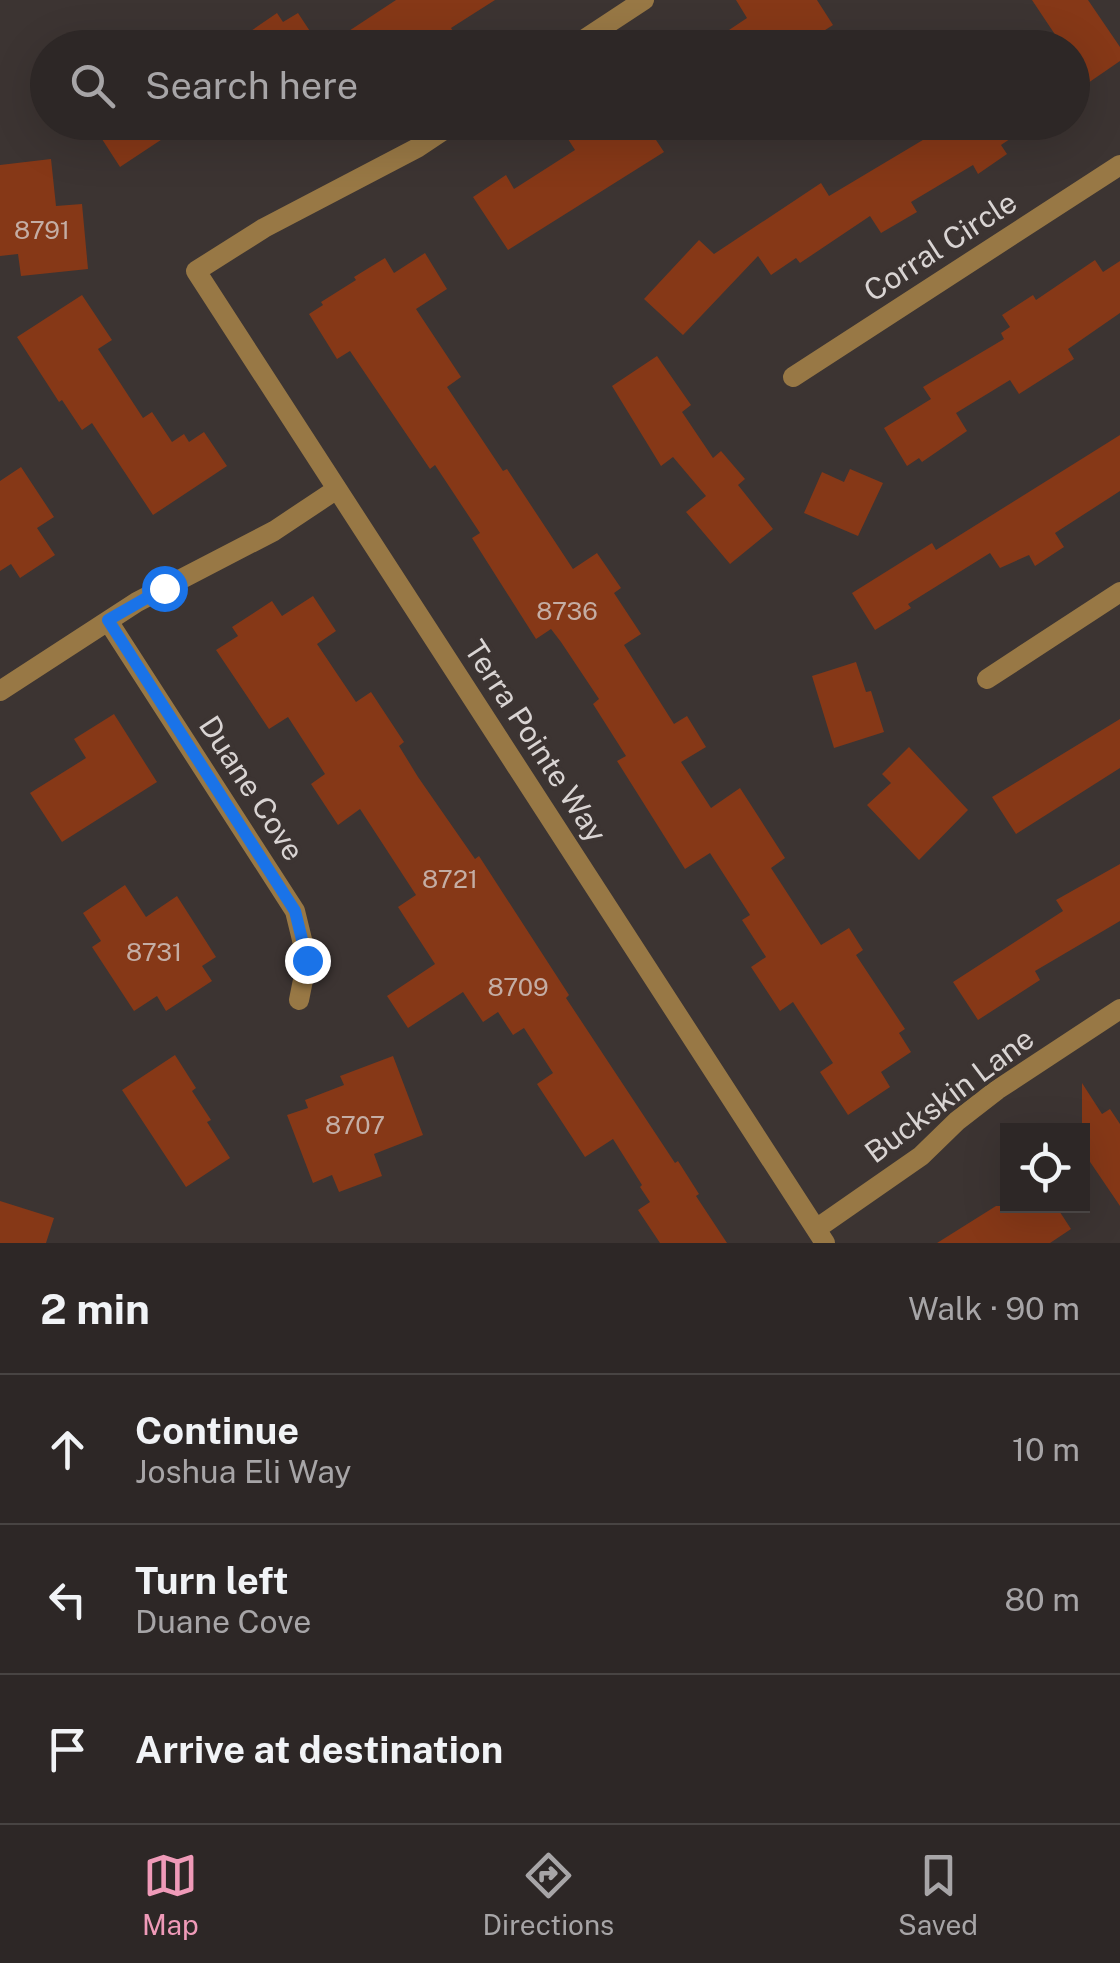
<!DOCTYPE html>
<meta charset="utf-8">
<style>
body{margin:0;font-family:"Public Sans",sans-serif;background:#393332;color:#f1f3f6}
.controls{position:absolute;right:30px;bottom:30px;display:grid;overflow:hidden;border-radius:0px;box-shadow:0 10px 40px #0002}
.controls button{width:90px;height:90px;display:grid;place-items:center;padding:0;border:0;border-bottom:2px solid #484443;background:#2d2726;color:#f1f3f6;font:50px sans-serif}
.stop{position:absolute;width:30px;height:30px;margin:-22px;border:8px solid #1a73e8;border-radius:50%;background:#fff}
.stop.end{background:#1a73e8;border-color:#fff;box-shadow:0 2px 10px #0008}
.list{margin:0;padding:0;list-style:none}
h2{display:flex;justify-content:space-between;align-items:center;height:130px;margin:0;padding:0 40px;font-size:42px}
h2 small{font-size:32px;font-weight:400;color:#a7a5a7}
.list li{display:grid;grid-template-columns:65px 1fr auto;gap:30px;align-items:center;box-sizing:border-box;height:150px;padding:0 40px;border-top:2px solid #484443}
.list b{display:block;font-size:38px;white-space:nowrap}
.list p{margin:0;font-size:32px;white-space:nowrap;color:#a7a5a7}
.list em{font-size:32px;font-style:normal;color:#a7a5a7}
.icon{flex:none;width:55px;height:55px;fill:none;stroke:currentColor;stroke-width:2;stroke-linecap:round;stroke-linejoin:round}
.map{position:relative;flex:none;width:1120px;height:1243px;overflow:hidden}
.search{position:absolute;background:#2d2726;box-shadow:0 10px 40px #0002;left:30px;right:30px;top:30px;height:110px;display:flex;align-items:center;gap:25px;box-sizing:border-box;padding:0 35px;border-radius:55px;color:#a7a5a7;font-size:38px}
.sheet{height:580px;background:#2d2726}
nav{display:flex;justify-content:space-around;align-items:center;box-sizing:border-box;height:140px;border-top:2px solid #484443;background:#2d2726;font-size:28px;color:#a7a5a7}
nav a{display:grid;justify-items:center;gap:5px}
nav .on{color:#ef9ab8}
.map>svg:first-child{display:block}
.building{fill:#863817}
.lines{fill:none;stroke-linecap:round;stroke-linejoin:round}
.minor{stroke:#987845;stroke-width:20}
.route{stroke:#1a73e8;stroke-width:12}
.labels{text-anchor:middle;dominant-baseline:central;stroke-width:8;stroke-linejoin:round;paint-order:stroke}
.number-label{font-size:25px;fill:#c4ada4}
.street-label{font-size:30px;fill:#d9d4d3;stroke:#3c3432}
</style>
<div class="map">
<svg width="1120" height="1243" viewBox="0 0 1120 1243">
<rect width="100%" height="100%" fill="#3c3432"/>
<path class="building" d="M396,0H495L451,28L464,48H323Z
M736,0H817L833,25L797,48H702L747,18Z
M1032,0H1088L1120,47V61L1088,83L1072,60V48H1064Z
M277,13L283,22L298,13L321,48H226Z
M91,122H188L120,167Z
M557,122H644L664,152L508,250L473,197L506,175L514,189L575,150Z
M953,122H1035L1001,145L1007,154L978,174L973,165L911,202L917,212L881,233L870,216L800,263L796,258L771,275L758,256L683,335L644,299L699,240L714,254L821,183L829,196Z
M51,159L56,206L82,204L88,269L21,276L18,254L0,256V165Z
M425,253L447,289L416,309L461,377L447,387L503,471L507,469L573,569L597,553L621,588L614,593L641,634L624,645L674,724L687,716L706,747L681,762L711,808L740,788L785,858L771,868L821,945L849,928L863,950L856,955L905,1029L899,1033L911,1052L881,1072L890,1087L848,1115L820,1072L833,1063L793,1002L780,1011L751,967L766,957L742,920L750,915L710,853L685,869L617,761L626,756L593,704L599,699L561,642L551,629L536,639L472,538L480,533L435,465L430,469L350,351L337,359L309,314L323,305L321,302L356,280L354,277L385,258L394,273Z
M1095,260L1103,272L1120,261V313L1068,349L1074,359L1019,394L1010,380L956,413L967,431L922,462L919,458L907,466L884,428L931,399L923,387L1004,339L1001,333L1010,327L1002,315L1033,295L1036,300Z
M82,295L112,340L98,349L143,418L152,412L172,442L184,434L189,442L204,432L227,466L153,515L92,423L82,430L62,400L59,402L17,337Z
M657,356L691,405L682,412L713,458L721,451L745,479L738,485L773,529L730,564L686,512L706,496L673,457L661,466L612,386Z
M1120,435V491L1055,533L1064,547L1035,566L1029,555L1000,568L990,553L908,604L911,608L875,630L852,593L932,543L936,550Z
M21,467L54,517L37,528L55,555L20,578L11,564L0,571V481Z
M850,469L883,483L858,536L804,513L822,472L844,482Z
M313,596L336,631L317,644L356,702L371,692L404,742L399,746L418,777L475,859L479,856L569,995L566,998L675,1163L678,1161L699,1194L696,1196L727,1243H660L638,1210L650,1202L640,1187L642,1185L613,1139L585,1157L537,1084L553,1073L524,1028L513,1035L498,1012L483,1022L463,992L408,1028L387,996L435,964L398,907L416,895L360,809L338,825L311,784L325,774L288,717L269,729L216,650L238,636L232,627L272,601L282,616Z
M856,662L866,692L871,691L884,732L834,748L812,676Z
M114,714L157,782L62,842L30,793L86,758L74,739Z
M1120,719V768L1016,834L992,797Z
M909,747L968,810L919,860L867,805L891,783L882,774Z
M1120,864V921L1035,971L1040,980L978,1020L953,982L1063,911L1056,900Z
M125,885L146,917L177,896L216,957L202,966L212,981L166,1011L157,996L134,1011L92,947L101,941L83,913Z
M175,1055L196,1088L192,1091L211,1120L207,1122L230,1158L186,1187L122,1090Z
M393,1056L423,1135L374,1154L382,1176L339,1192L332,1175L313,1183L287,1115L308,1108L305,1100L344,1085L340,1076Z
M1082,1083L1102,1114L1110,1109L1120,1124V1206L1082,1150Z
M0,1201L54,1218L46,1243H0Z
M996,1206H1056L1071,1229L1050,1243H937Z"/>
<g class="lines">
<path class="minor" d="M571,48L644,0
M456,122L417,148L264,228L196,271L825,1243
M793,377L1120,165
M108,621L295,911L307,960L299,1000
M987,679L1120,592
M0,691L137,602L274,531L337,489
M816,1229L921,1156L957,1121L997,1090L1120,1009"/>
</g>
<g class="lines">
<path class="route" d="M164,588L108,620L295,911L307,960"/>
</g>
<g class="labels">
<g class="number-label">
<text x="42" y="230">8791</text>
<text x="567" y="611">8736</text>
<text x="450" y="879">8721</text>
<text x="154" y="952">8731</text>
<text x="518" y="987">8709</text>
<text x="355" y="1125">8707</text>
</g>
<g class="street-label">
<text transform="translate(940 246) rotate(-33)">Corral Circle</text>
<text transform="translate(536 741) rotate(57)">Terra Pointe Way</text>
<text transform="translate(252 788) rotate(57)">Duane Cove</text>
<text transform="translate(949 1095) rotate(-37)">Buckskin Lane</text>
</g>
</g>
</svg>
<div class="controls">
<button><svg class="icon" aria-label="locate" viewBox="0 0 24 24"><circle cx="12" cy="12" r="6"/><path d="M12 2v4M12 18v4M2 12h4M18 12h4"/></svg></button>
</div>
<div class="stop" style="left:164px;top:588px"></div>
<div class="stop end" style="left:307px;top:960px"></div>
<div class="search"><svg class="icon" aria-label="search" viewBox="0 0 24 24"><circle cx="10" cy="10" r="6"/><path d="M15 15l6 6"/></svg>Search here</div>
</div>
<section class="sheet">
<h2>2 min<small>Walk · 90 m</small></h2>
<ul class="list">
<li><svg class="icon" aria-label="ahead" viewBox="0 0 24 24"><path d="M12 20V5M6 11l6-6 6 6"/></svg><div><b>Continue</b><p>Joshua Eli Way</p></div><em>10 m</em></li>
<li><svg class="icon" aria-label="left" viewBox="0 0 24 24"><path d="M17 20v-9H6M10 6l-5 5 5 5"/></svg><div><b>Turn left</b><p>Duane Cove</p></div><em>80 m</em></li>
<li><svg class="icon" aria-label="arrive" viewBox="0 0 24 24"><path d="M6 21V4h12l-3 4 3 4H6"/></svg><div><b>Arrive at destination</b></div></li>
</ul>
</section>
<nav>
<a class="on"><svg class="icon" aria-label="map" viewBox="0 0 24 24"><path d="M3 6l6-2 6 2 6-2v14l-6 2-6-2-6 2zM9 4v14M15 6v14"/></svg>Map</a>
<a><svg class="icon" aria-label="directions" viewBox="0 0 24 24"><path d="M12 3l9 9-9 9-9-9zM9 14v-3h6M13 9l2 2-2 2"/></svg>Directions</a>
<a><svg class="icon" aria-label="saved" viewBox="0 0 24 24"><path d="M7 4h10v16l-5-4-5 4z"/></svg>Saved</a>
</nav>
